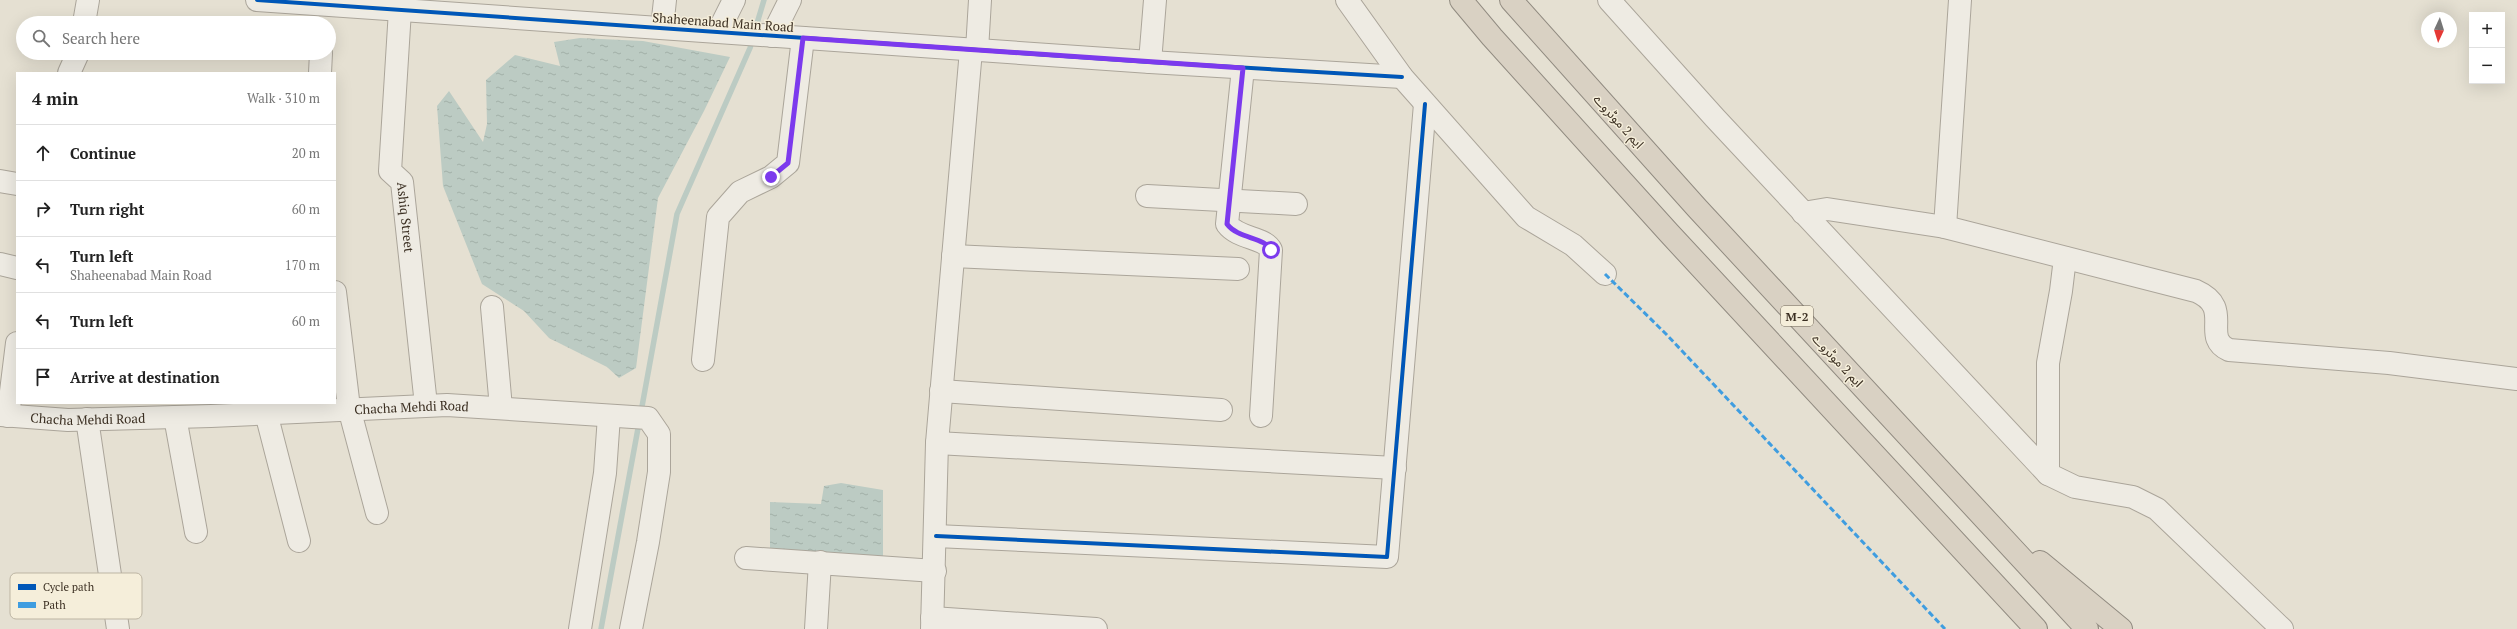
<!DOCTYPE html>
<meta charset="utf-8">
<style>
body{margin:0;font-family:"PT Serif","Noto Sans Arabic",serif;background:#f2f2f2;color:#222}
.controls{position:absolute;right:12px;top:12px;display:grid;overflow:hidden;border-radius:0px;box-shadow:0 4px 16px #0002}
.controls button{width:36px;height:36px;display:grid;place-items:center;padding:0;border:0;border-bottom:1px solid #e0e0e0;background:#fff;color:#222;font:20px sans-serif}
.compass{position:absolute;left:2421px;top:12px;width:36px;height:36px;border-radius:50%;background:#fff;box-shadow:0 4px 16px #0002;rotate:184deg}
.stop{position:absolute;width:12px;height:12px;margin:-9px;border:3px solid #7c3aed;border-radius:50%;background:#fff}
.stop.end{background:#7c3aed;border-color:#fff;box-shadow:0 1px 4px #0008}
.list{margin:0;padding:0;list-style:none}
h2{display:flex;justify-content:space-between;align-items:center;height:52px;margin:0;padding:0 16px;font-size:17px}
h2 small{font-size:13px;font-weight:400;color:#767676}
.list li{display:grid;grid-template-columns:26px 1fr auto;gap:12px;align-items:center;box-sizing:border-box;height:56px;padding:0 16px;border-top:1px solid #e0e0e0}
.list b{display:block;font-size:15px;white-space:nowrap}
.list p{margin:0;font-size:13px;white-space:nowrap;color:#767676}
.list em{font-size:13px;font-style:normal;color:#767676}
.icon{flex:none;width:22px;height:22px;fill:none;stroke:currentColor;stroke-width:2;stroke-linecap:round;stroke-linejoin:round}
.map{position:relative;flex:none;width:2517px;height:629px;overflow:hidden}
.search{position:absolute;background:#fff;box-shadow:0 4px 16px #0002;left:16px;top:16px;width:320px;height:44px;display:flex;align-items:center;gap:10px;box-sizing:border-box;padding:0 14px;border-radius:22px;color:#767676;font-size:15px}
.panel{position:absolute;background:#fff;box-shadow:0 4px 16px #0002;left:16px;top:72px;width:320px;height:332px;border-radius:0px}
.map>svg:first-child{display:block}
.water{fill:url(#water-ripples)}
.lines{fill:none;stroke-linecap:round;stroke-linejoin:round}
.stream{stroke:#bccbc3;stroke-width:5.5}
.minor-casing{stroke:#aba59a;stroke-width:24}
.highway-casing{stroke:#918b81;stroke-width:24}
.minor{stroke:#eeebe3;stroke-width:22}
.highway{stroke:#d9d1c3;stroke-width:22}
.quiet{stroke:#3f9de0;stroke-width:3;stroke-dasharray:6 3;stroke-linecap:butt}
.cycleway-casing{stroke:#f5eeda;stroke-width:6}
.cycleway{stroke:#0057b8;stroke-width:4}
.route{stroke:#7c3aed;stroke-width:5}
.labels{text-anchor:middle;dominant-baseline:central;stroke-width:3;stroke-linejoin:round;paint-order:stroke}
.shield{fill:#f5eeda;stroke:#736859;stroke-width:1}
.shield-label{font-size:12px;font-weight:bold;fill:#3b2f22}
.street-label{font-size:13px;fill:#3b2f22;stroke:#f5eeda}
.key{fill:#f5eeda;stroke:#bdb5a3;stroke-width:1}
.key-label{font-size:11px;fill:#3b2f22}
</style>
<div class="map">
<svg width="2517" height="629" viewBox="0 0 2517 629">
<defs>
<pattern id="water-ripples" width="26" height="14" patternUnits="userSpaceOnUse"><rect width="26" height="14" fill="#bccbc3"/><path d="M2 4q2-2 4 0t4 0M15 11q2-2 4 0t4 0" fill="none" stroke="#a2afa7"/></pattern>
</defs>
<rect width="100%" height="100%" fill="#e5e0d2"/>
<path class="water" d="M580,38L643,41L730,57L704,111L658,198L636,368L619,378L607,367L549,338L524,311L482,284L443,186L437,106L449,91L483,142L487,124L486,80L515,55L560,66L554,42Z
M841,483L883,490V558L770,553V502L821,504L824,486Z"/>
<g class="lines">
<path class="stream" d="M755,30L764,0
M641,412L677,214L750,48L753,38
M601,629L639,423"/>
<g class="minor-casing">
<g id="minor">
<path d="M257,0L1150,62L1402,77"/>
<path d="M1347,0L1402,77L1526,217L1573,245L1605,274"/>
<path d="M1609,0L1715,118L2048,474L2075,487L2133,497L2157,509L2282,629"/>
<path id="s1" d="M400,10L390,171L402,182L426,405"/>
<path d="M84,23L88,0"/>
<path d="M662,28L665,0"/>
<path d="M718,32L734,0"/>
<path d="M772,36L790,0"/>
<path d="M977,50L980,0"/>
<path d="M1150,62L1155,0"/>
<path d="M1243,68L1227,224C1238,239 1265,237 1271,250L1261,416"/>
<path d="M69,73L78,53"/>
<path d="M320,73L321,53"/>
<path d="M0,181L17,184"/>
<path d="M1147,196L1296,204"/>
<path d="M1803,213L1827,209L1945,227L2196,291C2235,308 2200,337 2229,350L2389,363L2517,379"/>
<path d="M1945,227L1960,0"/>
<path d="M953,256L1238,269"/>
<path d="M0,264L17,268"/>
<path d="M335,292L349,408L377,513"/>
<path d="M492,307L501,408"/>
<path d="M703,360L718,217L740,192L771,177L788,163L803,38"/>
<path d="M941,391L1221,410"/>
<path d="M266,413L299,541"/>
<path id="s2" d="M0,415L68,420L211,416L447,405L648,418L659,434V472L648,542L631,629"/>
<path d="M8,416L17,343"/>
<path d="M175,417L196,532"/>
<path d="M87,419L118,629"/>
<path d="M937,443L1395,468"/>
<path d="M2048,474V363L2061,291L2065,258"/>
<path d="M936,536L1387,557L1425,104"/>
<path d="M746,558L935,571"/>
<path d="M932,618L1096,629"/>
<path d="M580,629L605,473L609,416"/>
<path d="M816,629L820,562"/>
<path d="M932,629L937,443L971,50"/>
</g>
</g>
<g class="highway-casing">
<path id="highway" d="M1461,0L1492,37L1669,233L2036,629
M1511,0L1697,208L2087,629
M2040,562L2121,629"/>
</g>
<use href="#minor" class="minor"/>
<use href="#highway" class="highway"/>
<path class="quiet" d="M1605,274L1666,334L1945,629"/>
<g class="cycleway-casing">
<path id="cycleway" d="M257,0L1150,62L1402,77
M936,536L1387,557L1425,104"/>
</g>
<use href="#cycleway" class="cycleway"/>
</g>
<g class="lines">
<path class="route" d="M771,177L788,163L803,38L1243,68L1227,224C1238,239 1265,237 1271,250"/>
</g>
<g class="labels">
<rect class="shield" x="1781" y="306" width="32" height="20" rx="3"/>
<g class="shield-label">
<text x="1797" y="316">M-2</text>
</g>
<g class="street-label">
<text transform="translate(723 22) rotate(4)">Shaheenabad Main Road</text>
<text transform="translate(1619 121) rotate(48)">ایم 2 موٹروے</text>
<text stroke="none"><textPath href="#s1" startOffset="213">Ashiq Street</textPath></text>
<text transform="translate(1838 360) rotate(47)">ایم 2 موٹروے</text>
<text stroke="none"><textPath href="#s2" startOffset="412">Chacha Mehdi Road</textPath></text>
<text stroke="none"><textPath href="#s2" startOffset="88">Chacha Mehdi Road</textPath></text>
</g>
</g>
<rect x="10" y="573" width="132" height="46" rx="6" class="key"/>
<rect x="18" y="584" width="18" height="6" fill="#0057b8"/>
<rect x="18" y="602" width="18" height="6" fill="#3f9de0"/>
<g class="key-label">
<text x="43" y="591">Cycle path</text>
<text x="43" y="609">Path</text>
</g>
</svg>
<div class="controls">
<button>+</button>
<button>−</button>
</div>
<svg class="compass" viewBox="-18 -18 36 36"><path d="M0-13l5 13h-10z" fill="#e53935"/><path d="M0 13l5-13h-10z" fill="#767676"/></svg>
<div class="stop" style="left:1271px;top:250px"></div>
<div class="stop end" style="left:771px;top:177px"></div>
<div class="search"><svg class="icon" aria-label="search" viewBox="0 0 24 24"><circle cx="10" cy="10" r="6"/><path d="M15 15l6 6"/></svg>Search here</div>
<section class="panel">
<h2>4 min<small>Walk · 310 m</small></h2>
<ul class="list">
<li><svg class="icon" aria-label="ahead" viewBox="0 0 24 24"><path d="M12 20V5M6 11l6-6 6 6"/></svg><div><b>Continue</b></div><em>20 m</em></li>
<li><svg class="icon" aria-label="right" viewBox="0 0 24 24"><path d="M7 20v-9h11M14 6l5 5-5 5"/></svg><div><b>Turn right</b></div><em>60 m</em></li>
<li><svg class="icon" aria-label="left" viewBox="0 0 24 24"><path d="M17 20v-9H6M10 6l-5 5 5 5"/></svg><div><b>Turn left</b><p>Shaheenabad Main Road</p></div><em>170 m</em></li>
<li><svg class="icon" aria-label="left" viewBox="0 0 24 24"><path d="M17 20v-9H6M10 6l-5 5 5 5"/></svg><div><b>Turn left</b></div><em>60 m</em></li>
<li><svg class="icon" aria-label="arrive" viewBox="0 0 24 24"><path d="M6 21V4h12l-3 4 3 4H6"/></svg><div><b>Arrive at destination</b></div></li>
</ul>
</section>
</div>
